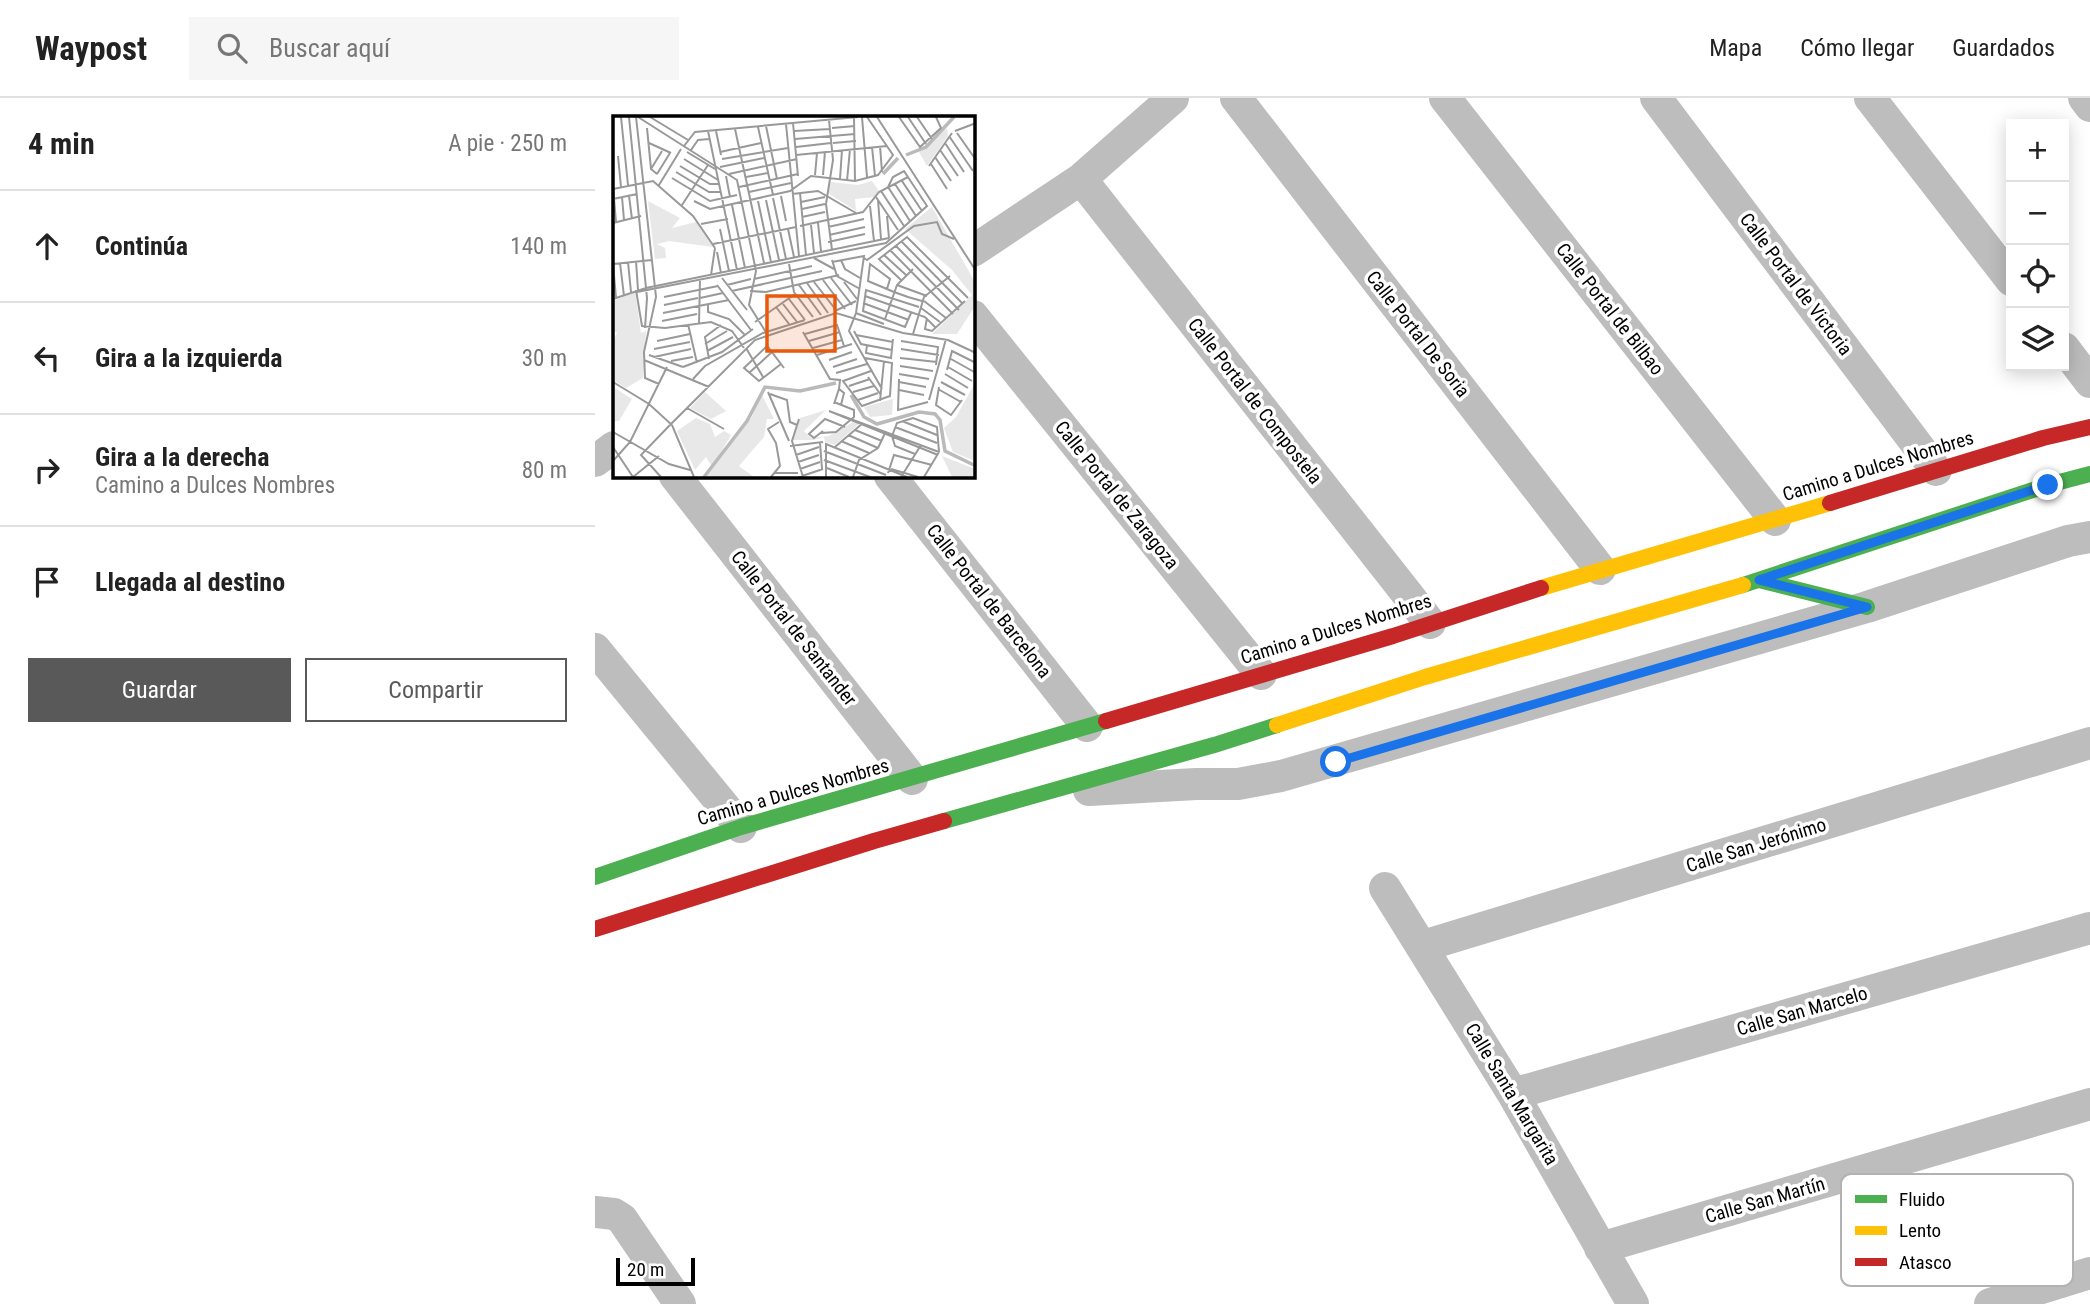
<!DOCTYPE html>
<html lang="es">
<meta charset="utf-8">
<style>
body{margin:0;font-family:"Roboto Condensed",sans-serif;background:#f6f6f6;color:#222}
.controls{position:absolute;right:21px;top:21px;display:grid;overflow:hidden;border-radius:0px;box-shadow:0 4px 18px #0003}
.controls button{width:63px;height:63px;display:grid;place-items:center;padding:0;border:0;border-bottom:2px solid #e0e0e0;background:#fff;color:#222;font:35px sans-serif}
.scale{position:absolute;left:21px;bottom:18px;width:79px;box-sizing:border-box;padding-left:7px;border:4px solid #000;border-top:0;font-size:19px;line-height:24px;white-space:nowrap;color:#000;-webkit-text-stroke:5px #fff;paint-order:stroke}
.stop{position:absolute;width:21px;height:21px;margin:-16px;border:5px solid #1a73e8;border-radius:50%;background:#fff}
.stop.end{background:#1a73e8;border-color:#fff;box-shadow:0 2px 7px #0008}
.list{margin:0;padding:0;list-style:none}
h2{display:flex;justify-content:space-between;align-items:center;height:91px;margin:0;padding:0 28px;font-size:30px}
h2 small{font-size:23px;font-weight:400;color:#767676}
.list li{display:grid;grid-template-columns:46px 1fr auto;gap:21px;align-items:center;box-sizing:border-box;height:112px;padding:0 28px;border-top:2px solid #e0e0e0}
.list b{display:block;font-size:26px;white-space:nowrap}
.list p{margin:0;font-size:23px;white-space:nowrap;color:#767676}
.list em{font-size:23px;font-style:normal;color:#767676}
.actions{display:flex;gap:14px;padding:21px 28px}
.actions a{flex:1;padding:16px 0;border:2px solid #595959;border-radius:0px;text-align:center;font-size:24px;color:#595959}
.actions .main{background:#595959;color:#fff}
.icon{flex:none;width:38px;height:38px;fill:none;stroke:currentColor;stroke-width:2;stroke-linecap:round;stroke-linejoin:round}
.map{position:relative;flex:none;width:1495px;height:1206px;overflow:hidden}
header{display:flex;align-items:center;gap:42px;box-sizing:border-box;height:98px;padding:0 35px;background:#fff;border-bottom:2px solid #e0e0e0}
header strong{font-size:33px}
nav{display:flex;gap:38px;margin-inline-start:auto;font-size:24px}
.search{width:490px;height:63px;background:#f6f6f6;display:flex;align-items:center;gap:18px;box-sizing:border-box;padding:0 24px;border-radius:0px;color:#767676;font-size:26px}
main{display:flex}
aside{flex:1;background:#fff}
.map>svg:first-child{display:block}
.lines{fill:none;stroke-linecap:round;stroke-linejoin:round}
.street{stroke:#bdbdbd;stroke-width:32}
.fast{stroke:#4caf50;stroke-width:16}
.slow{stroke:#ffc107;stroke-width:16}
.jam{stroke:#c62828;stroke-width:16}
.route{stroke:#1a73e8;stroke-width:9}
.labels{text-anchor:middle;dominant-baseline:central;stroke-width:7;stroke-linejoin:round;paint-order:stroke}
.street-label{font-size:19px;fill:#000;stroke:#fff}
.inset-river{fill:none;stroke:#bababa;stroke-width:3.5}
.inset-road{fill:none;stroke:#999;stroke-width:2}
.view{fill:#e8590c;fill-opacity:0.15;stroke:#e8590c;stroke-width:3.5}
.inset-edge{fill:none;stroke:#000;stroke-width:3.5}
.key{fill:#fff;stroke:#b2b2b2;stroke-width:2}
.key-label{font-size:19px;fill:#000}
</style>
<header>
<strong>Waypost</strong>
<div class="search"><svg class="icon" aria-label="search" viewBox="0 0 24 24"><circle cx="10" cy="10" r="6"/><path d="M15 15l6 6"/></svg>Buscar aquí</div>
<nav><a>Mapa</a><a>Cómo llegar</a><a>Guardados</a></nav>
</header>
<main>
<aside>
<h2>4 min<small>A pie · 250 m</small></h2>
<ul class="list">
<li><svg class="icon" aria-label="ahead" viewBox="0 0 24 24"><path d="M12 20V5M6 11l6-6 6 6"/></svg><div><b>Continúa</b></div><em>140 m</em></li>
<li><svg class="icon" aria-label="left" viewBox="0 0 24 24"><path d="M17 20v-9H6M10 6l-5 5 5 5"/></svg><div><b>Gira a la izquierda</b></div><em>30 m</em></li>
<li><svg class="icon" aria-label="right" viewBox="0 0 24 24"><path d="M7 20v-9h11M14 6l5 5-5 5"/></svg><div><b>Gira a la derecha</b><p>Camino a Dulces Nombres</p></div><em>80 m</em></li>
<li><svg class="icon" aria-label="arrive" viewBox="0 0 24 24"><path d="M6 21V4h12l-3 4 3 4H6"/></svg><div><b>Llegada al destino</b></div></li>
</ul>
<div class="actions"><a class="main">Guardar</a><a>Compartir</a></div>
</aside>
<div class="map">
<svg width="1495" height="1206" viewBox="0 0 1495 1206">
<rect width="100%" height="100%" fill="#fff"/>
<g class="lines">
<path class="street" d="M641,0L1005,471
M850,0L1180,422
M1061,0L1341,372
M1275,0L1416,182
M1489,0L1495,8
M486,81L835,525
M378,153L486,81L578,0
M378,218L666,576
M1469,250L1495,284
M0,363L19,349
M80,378L317,681
M295,378L492,628
M0,551L146,729
M494,692L601,686H643L686,678L1272,509L1473,443L1495,439
M790,790L918,996L1038,1206
M828,848L1495,645
M918,996L1495,830
M0,1114L19,1116L27,1121L85,1206
M1005,1150L1495,1006
M1395,1206L1495,1175"/>
<path class="fast" d="M1164,482L1272,509
M1148,487L1453,387L1495,376
M349,723L619,647L682,627
M0,779L146,729L511,623"/>
<path class="slow" d="M946,490L1235,405
M682,627L830,579L1148,487"/>
<path class="jam" d="M1235,405L1448,340L1495,329
M511,623L798,538L946,490
M0,831L279,743L349,723"/>
</g>
<g class="lines">
<path class="route" d="M741,664L1272,509L1164,482L1453,387"/>
</g>
<g class="labels">
<g class="street-label">
<text transform="translate(1201 186) rotate(53)">Calle Portal de Victoria</text>
<text transform="translate(1015 211) rotate(52)">Calle Portal de Bilbao</text>
<text transform="translate(823 236) rotate(52)">Calle Portal De Soria</text>
<text transform="translate(660 303) rotate(52)">Calle Portal de Compostela</text>
<text transform="translate(1283 368) rotate(-17)">Camino a Dulces Nombres</text>
<text transform="translate(522 397) rotate(51)">Calle Portal de Zaragoza</text>
<text transform="translate(394 503) rotate(52)">Calle Portal de Barcelona</text>
<text transform="translate(199 530) rotate(52)">Calle Portal de Santander</text>
<text transform="translate(741 531) rotate(-17)">Camino a Dulces Nombres</text>
<text transform="translate(198 694) rotate(-16)">Camino a Dulces Nombres</text>
<text transform="translate(1161 747) rotate(-17)">Calle San Jerónimo</text>
<text transform="translate(1207 913) rotate(-16)">Calle San Marcelo</text>
<text transform="translate(917 996) rotate(59)">Calle Santa Margarita</text>
<text transform="translate(1170 1102) rotate(-16)">Calle San Martín</text>
</g>
</g>
<g transform="translate(18 18)">
<rect width="362" height="362" fill="#fff"/>
<path d="M334,12L335,20L314,50L306,36ZM259,65L266,75L261,81L242,83L243,95L215,77L218,66L245,69ZM35,85L67,102L59,112L83,106L100,131L56,125L44,128L52,132L53,142L42,143ZM319,91L362,166V190L344,218H319L359,179L339,154L292,113ZM22,176L28,217L33,215L30,262L13,272L0,264V225L4,217L0,214V185ZM362,267L363,345H362L340,336L331,312L343,301ZM0,271L19,283L6,305H0ZM92,276L113,295L98,303L77,292ZM148,277L161,303H154L151,321L126,350L141,361H93L139,301ZM280,283L279,299L257,301L251,291ZM213,294L191,315L198,322L216,320L240,306L246,308L222,329L212,326L211,321L200,324H180L187,302ZM83,302L97,308L102,321L111,315L118,319L99,351L93,341L82,354L64,315ZM329,340L362,353V361H339Z" fill="#e8e8e8"/>
<path class="inset-river" d="M293,39L313,31L341,1M270,58L285,42M238,279L251,301L264,308L306,296L322,298L327,304L332,335L363,350M91,361L134,305L152,271L187,275L223,267"/>
<path class="inset-road" d="M8,1L15,69M16,1L34,182L32,212M23,1L43,181L31,236L32,262L46,268M25,1L124,64L143,155L136,189L154,218M37,1L75,24M241,1L242,65M249,1L254,61M264,1L363,155M286,1L307,31L328,12L323,1M295,1L313,28M304,1L319,23M216,4L220,44L213,88L219,134M180,7L185,60M173,8L186,140M153,10L164,63M145,11L160,79M34,12L38,53L44,58M219,12L242,10M122,13L151,147M95,15L124,154M103,15L108,39M181,15L217,13M342,15L363,7M344,17L363,44M336,20L360,55M182,23L242,18M36,27L58,37M220,27L243,25M332,27L351,56M71,30L82,16L245,1M267,30L269,56M183,31L218,27M259,31L262,60M78,34L85,24L96,23M327,34L345,60M74,36L102,53M107,36L148,27M183,39L274,30M5,40L8,71M322,41L338,65M71,43L105,64M109,43L175,32M318,48L334,73M67,50L97,68H106M316,50L339,17M107,51L151,42M38,53L49,35M63,56L96,76H107M44,58L57,37M116,58L184,43M202,59L204,37M210,59L212,36M113,60L117,81M133,61L155,57M59,62L97,85L124,79M227,63L229,34M234,65L237,33M289,65L309,95M282,68L303,100M46,69L68,33M0,71L3,106M126,71L185,58M275,71L297,105M0,73L40,65L80,100L102,132M268,75L291,110M136,76L178,67M187,77L193,139M179,78L205,75L243,97M16,80L19,103M168,80L173,105M9,81L11,104M263,81L285,114M160,82L173,143M0,83L24,78M153,84L166,144M265,84L268,123M81,85L97,93L177,75L198,60L242,65L265,59L280,39L254,1M145,85L158,146M188,86L212,81M69,89L95,49M119,89L132,152M257,90L261,125M189,93L212,88M274,100L276,122M189,101L212,96M0,107L28,100M205,107L208,135M88,108L115,103M198,109L201,137M187,110L250,96L266,76L295,61M215,111L251,103M107,113L116,155M175,113L181,141M216,119L252,111M288,125L350,188M215,126L252,118M100,128L183,111M283,130L346,194M277,134L340,198M104,136L108,157M271,139L293,159M201,142L221,153M251,142L254,144L301,110L324,106L329,118L341,123M219,144L224,160L247,173M228,144L232,153L247,162M23,145L25,174M15,146L18,176M219,146L251,140L243,197L236,215L269,273M7,147L11,180M0,148L39,144M0,148L3,182M176,148L181,176L200,201M98,159L102,132M109,162L134,194M218,162L239,189M141,163L199,150M210,164L232,193M288,164L266,143L294,121L355,182M201,166L223,194M231,166L244,183M194,167L215,197M104,169L138,214M114,169L138,163M186,169L208,199M284,169L314,180M274,173L277,163L257,148L255,165L281,176L295,181L309,185M23,174L29,210L52,212L98,206L119,215L131,232M119,175L209,155M137,175L153,176L226,159M24,176L273,127L314,90L291,55L280,61L275,71M252,180L312,201L322,211M51,181L105,170M87,182L110,177M0,183L33,172L276,122M176,183L192,204M311,185L333,202M250,187L296,204M95,188V196L116,203L132,219M170,188L184,206M51,189L85,182M163,191L176,208M308,192L327,206M222,195L243,185M50,197L116,184M243,197L271,208M298,197L292,211L250,195L253,174L306,191M314,202L312,213L319,215L352,185M272,203L284,169L300,153M49,205L84,198M142,206L182,178M75,208L84,247M86,208L87,163M241,215L248,228L279,234M190,216L217,263L227,264L226,273M192,218L224,209L231,230M300,218L311,181L337,160M243,219L280,226M44,225L77,218M196,225L227,216M288,225L325,231L323,249M92,228L114,215M254,229L253,237L278,242L280,223M133,232L150,261M200,232L229,224M41,233L77,226M288,233L326,239M94,235L120,221M36,239L70,251M204,239L239,228M41,241L78,233M252,242L279,247L277,280L249,290L230,265L258,255M287,242L324,246M96,243L92,221L108,209M338,243L363,257M31,244L96,271M216,244L239,236M58,245L80,241M168,248L146,265L131,252L154,230L155,231L171,252M287,250L320,255M70,251L109,236L140,213M220,251L244,243M335,251L359,265M334,254L339,235L363,247M136,257L159,236M223,257L254,248M286,258L316,263M332,258L355,272M255,261L268,279M80,263L92,250L150,217L192,204M286,263L285,294L315,286M0,266L36,288L59,309L81,361M286,266L313,271M328,266L352,279M236,270L257,263M326,271L323,289L338,299L349,284M325,273L348,286M286,274L311,279M155,276L176,325M240,276L261,270M157,278L174,284L177,306L184,309M245,284L265,277M316,284L333,223M267,285L271,245M221,288L226,273L231,277L228,289M74,292L111,313M186,303L179,325L190,361M289,305L324,319M56,310L142,224L223,197L290,217L335,224L363,237M282,311L324,327M242,314L269,325M210,315L201,322L196,318L212,303L232,311M0,316L56,348L77,354M208,317L223,316L241,301V294L221,286M235,319L265,332M228,325L256,337M207,327L209,353M177,330L210,326M0,331L20,361M222,331L250,307M211,335L273,359M302,338L282,330L279,320L284,307L300,302L324,311L326,336M183,339L206,331M325,339L216,295L326,336M211,344L257,361M0,345L17,326L54,251M185,346L206,339M214,352L236,361M187,353L207,346M278,353L305,361M162,357H185M275,357L281,339L319,349M20,361L46,340M48,361L28,339L56,310M158,361L167,350L163,327L155,313L166,306M186,361L210,353M213,361V328L294,361M240,361L246,344L265,332L273,315M288,361L308,329M311,361L326,336"/>
<path class="view" d="M154,180H222V235H154Z"/>
<rect width="362" height="362" class="inset-edge"/>
</g>
<rect x="1246" y="1076" width="232" height="112" rx="10" class="key"/>
<rect x="1260" y="1097" width="32" height="8" fill="#4caf50"/>
<rect x="1260" y="1128" width="32" height="9" fill="#ffc107"/>
<rect x="1260" y="1160" width="32" height="8" fill="#c62828"/>
<g class="key-label">
<text x="1304" y="1108">Fluido</text>
<text x="1304" y="1139">Lento</text>
<text x="1304" y="1171">Atasco</text>
</g>
</svg>
<div class="controls">
<button>+</button>
<button>−</button>
<button><svg class="icon" aria-label="locate" viewBox="0 0 24 24"><circle cx="12" cy="12" r="6"/><path d="M12 2v4M12 18v4M2 12h4M18 12h4"/></svg></button>
<button><svg class="icon" aria-label="layers" viewBox="0 0 24 24"><path d="M12 4l9 5-9 5-9-5zM3 14l9 5 9-5"/></svg></button>
</div>
<div class="scale">20 m</div>
<div class="stop" style="left:741px;top:664px"></div>
<div class="stop end" style="left:1453px;top:387px"></div>
</div>
</main>
